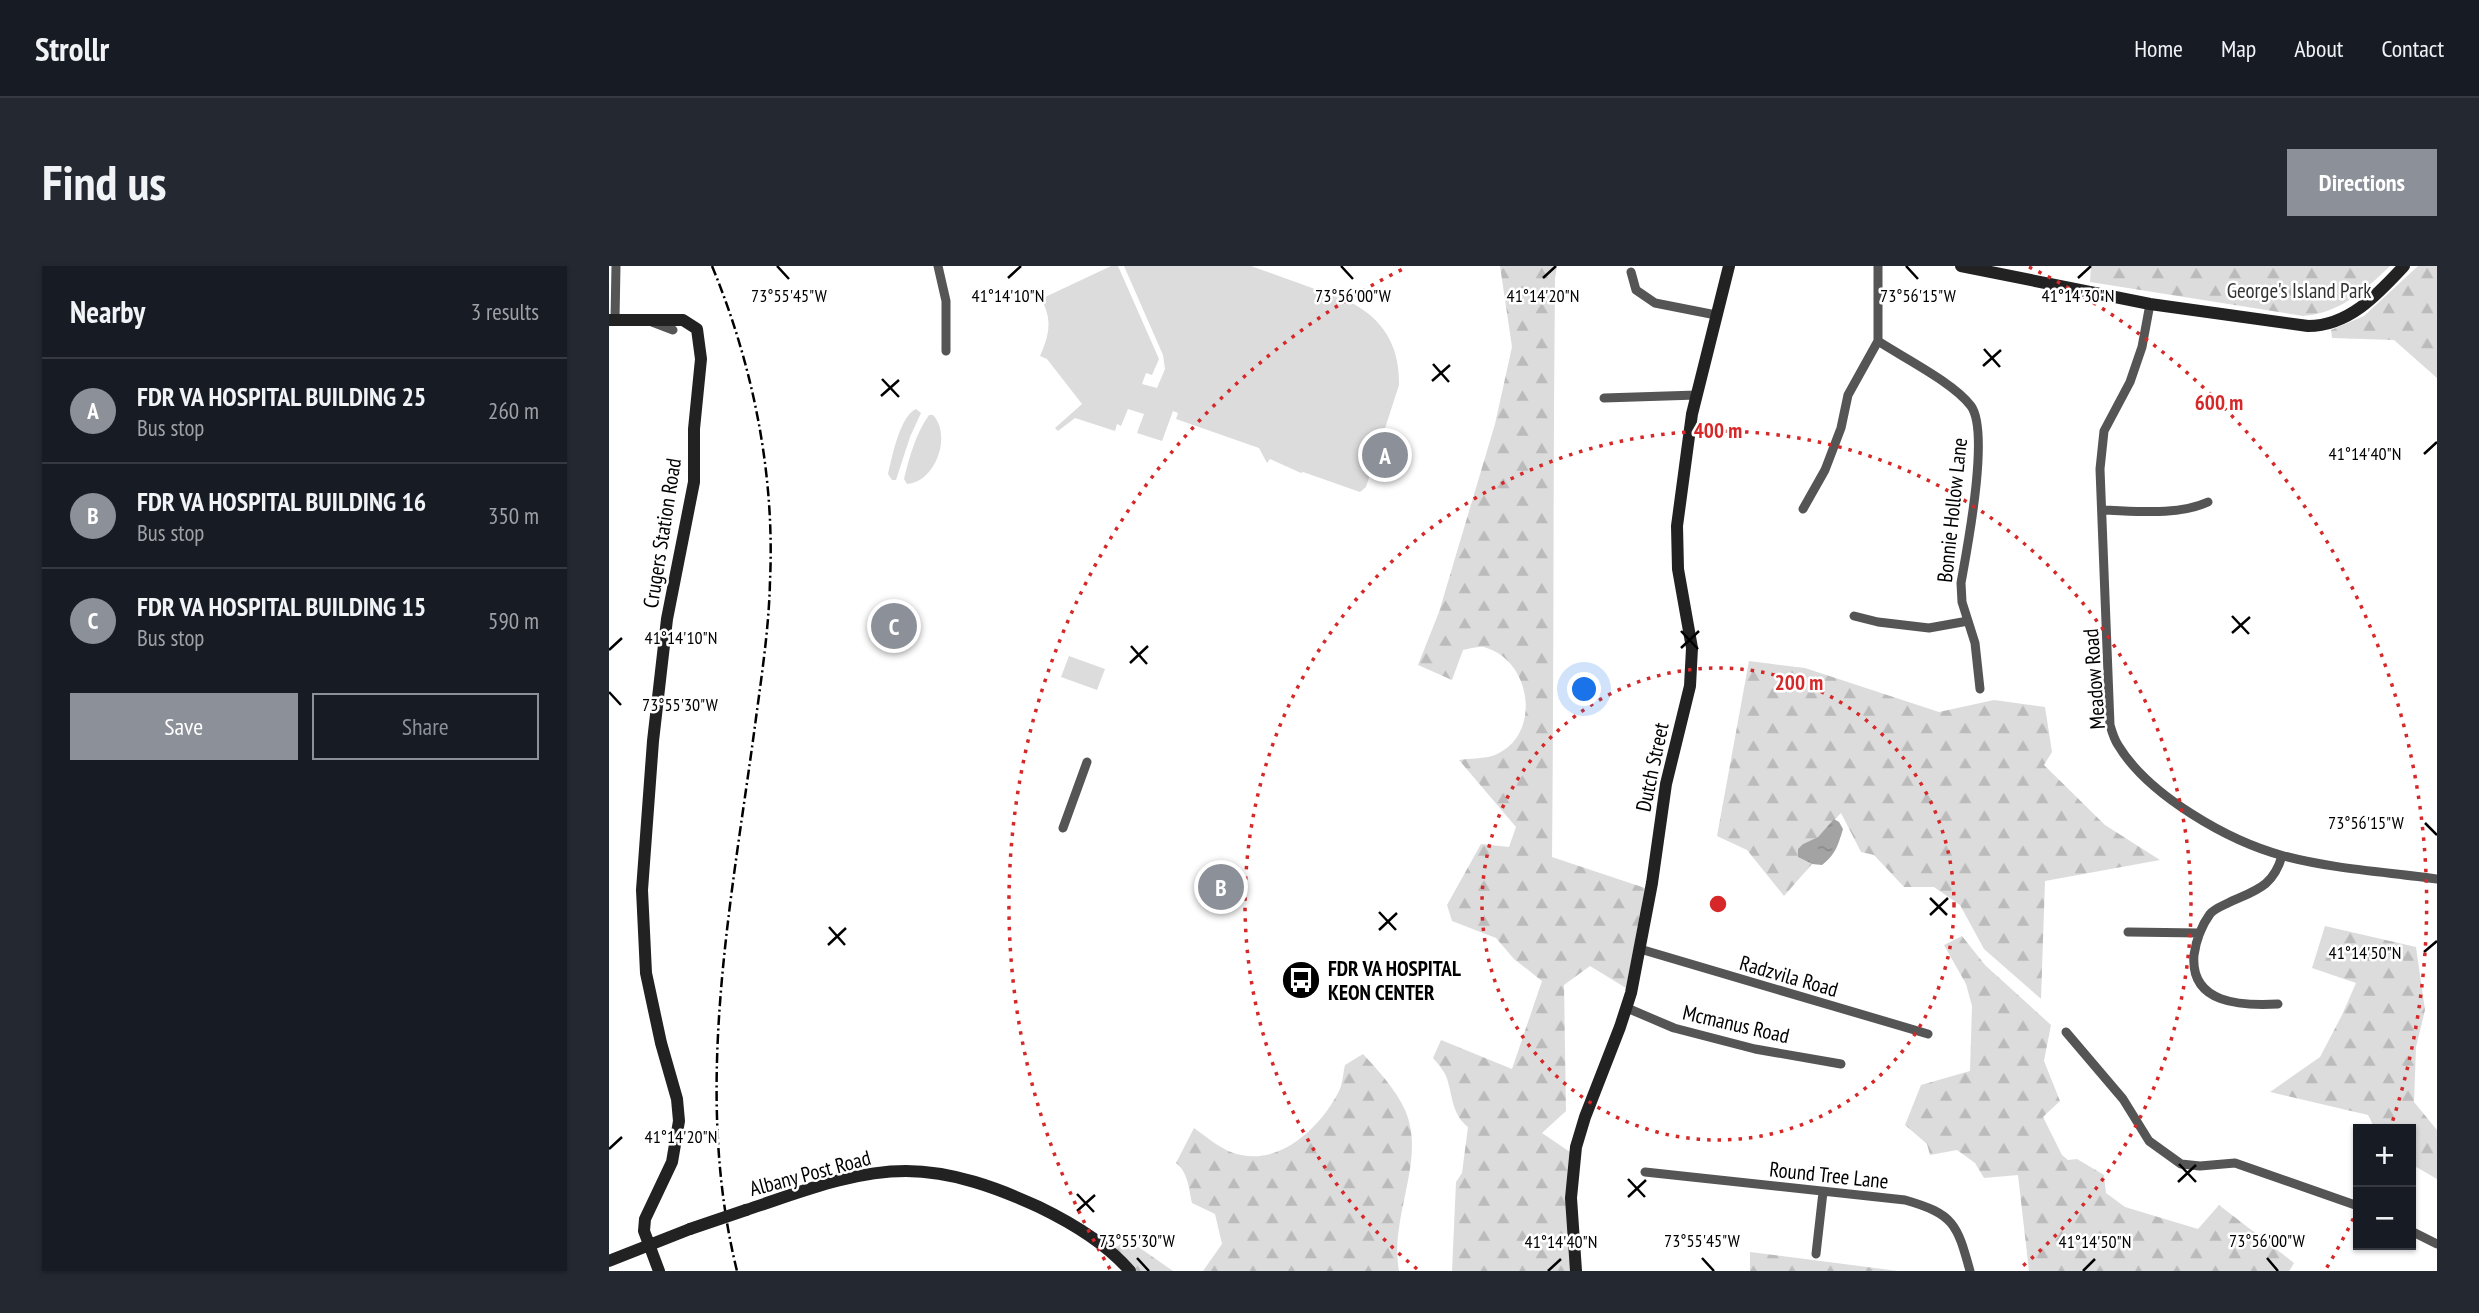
<!DOCTYPE html>
<meta charset="utf-8">
<style>
body{margin:0;font-family:"PT Sans Narrow",sans-serif;background:#242831;color:#f1f3f6}
.controls{position:absolute;right:21px;bottom:21px;display:grid;overflow:hidden;border-radius:0px;box-shadow:0 2px 5px #0004}
.controls button{width:63px;height:63px;display:grid;place-items:center;padding:0;border:0;border-bottom:2px solid #363941;background:#171b24;color:#f1f3f6;font:35px sans-serif}
.you{position:absolute;left:976px;top:424px;width:24px;height:24px;margin:-18px;border:5px solid #fff;border-radius:50%;background:#1a73e8;box-shadow:0 0 0 10px #1a73e833}
.badge{display:grid;place-items:center;width:46px;height:46px;border-radius:50%;background:#8c9099;color:#fff;font-size:23px;font-weight:700}
.pin{position:absolute;translate:-50% -50%;border:4px solid #fff;box-shadow:0 2px 7px #0006}
.list{margin:0;padding:0;list-style:none}
h2{display:flex;justify-content:space-between;align-items:center;height:91px;margin:0;padding:0 28px;font-size:30px}
h2 small{font-size:23px;font-weight:400;color:#9ea1a6}
.list li{display:grid;grid-template-columns:46px 1fr auto;gap:21px;align-items:center;box-sizing:border-box;height:105px;padding:0 28px;border-top:2px solid #363941}
.list b{display:block;font-size:26px;white-space:nowrap}
.list p{margin:0;font-size:23px;white-space:nowrap;color:#9ea1a6}
.list em{font-size:23px;font-style:normal;color:#9ea1a6}
.actions{display:flex;gap:14px;padding:21px 28px}
.actions a{flex:1;padding:16px 0;border:2px solid #8c9099;border-radius:0px;text-align:center;font-size:24px;color:#8c9099}
.actions .main{background:#8c9099;color:#fff}
.map{position:relative;flex:none;width:1828px;height:1005px;overflow:hidden;border-radius:0px}
header{display:flex;align-items:center;gap:42px;box-sizing:border-box;height:98px;padding:0 35px;background:#171b24;border-bottom:2px solid #363941}
header strong{font-size:33px}
nav{display:flex;gap:38px;margin-inline-start:auto;font-size:24px}
.intro{display:flex;align-items:center;justify-content:space-between;box-sizing:border-box;height:168px;padding:0 42px}
h1{margin:0;font-size:49px}
.button{padding:18px 32px;border-radius:0px;background:#8c9099;color:#fff;font-size:24px;font-weight:700}
main{display:flex;gap:42px;padding:0 42px}
aside{flex:1;background:#171b24;border-radius:0px;box-shadow:0 2px 5px #0004}
.map>svg:first-child{display:block}
.green{fill:#dcdcdc}
.forest{fill:url(#forest-firs)}
.water{fill:url(#water-ripples)}
.lines{fill:none;stroke-linecap:round;stroke-linejoin:round}
.street{stroke:#555;stroke-width:9}
.secondary{stroke:#222;stroke-width:12}
.rail{stroke:#000;stroke-width:2.5;stroke-dasharray:10 3.5 2 3.5;stroke-linecap:butt}
.secondary-bridge{stroke:#222;stroke-width:12}
.ticks{fill:none;stroke:#000;stroke-width:2.5}
.ring{fill:none;stroke:#d62828;stroke-width:3.5;stroke-dasharray:3.5 7}
.labels{text-anchor:middle;dominant-baseline:central;stroke-width:5;stroke-linejoin:round;paint-order:stroke}
.park-label{font-size:21px;fill:#333;stroke:#fff}
.street-label{font-size:21px;fill:#000;stroke:#fff}
.poi-label{font-size:21px;font-weight:bold;fill:#000;stroke:#fff;text-anchor:start}
.ticks-label{font-size:18px;text-anchor:middle;fill:#000;stroke:#fff;stroke-width:5;stroke-linejoin:round;paint-order:stroke}
.centre{fill:#d62828;stroke:#fff;stroke-width:3.5}
.ring-label{font-size:21px;text-anchor:middle;font-weight:bold;fill:#d62828;stroke:#fff;stroke-width:5;stroke-linejoin:round;paint-order:stroke}
</style>
<header>
<strong>Strollr</strong>
<nav><a>Home</a><a>Map</a><a>About</a><a>Contact</a></nav>
</header>
<div class="intro"><h1>Find us</h1><a class="button">Directions</a></div>
<main>
<aside>
<h2>Nearby<small>3 results</small></h2>
<ul class="list">
<li><span class="badge">A</span><div><b>FDR VA HOSPITAL BUILDING 25</b><p>Bus stop</p></div><em>260 m</em></li>
<li><span class="badge">B</span><div><b>FDR VA HOSPITAL BUILDING 16</b><p>Bus stop</p></div><em>350 m</em></li>
<li><span class="badge">C</span><div><b>FDR VA HOSPITAL BUILDING 15</b><p>Bus stop</p></div><em>590 m</em></li>
</ul>
<div class="actions"><a class="main">Save</a><a>Share</a></div>
</aside>
<div class="map">
<svg width="1828" height="1005" viewBox="0 0 1828 1005">
<defs>
<pattern id="forest-firs" width="22" height="20" patternUnits="userSpaceOnUse" patternTransform="scale(1.75)"><rect width="22" height="20" fill="#dcdcdc"/><path d="M5 1l3.5 6h-7zM16 11l3.5 6h-7z" fill="#bbb"/></pattern>
<pattern id="water-ripples" width="26" height="14" patternUnits="userSpaceOnUse" patternTransform="scale(1.75)"><rect width="26" height="14" fill="#a3a3a3"/><path d="M2 4q2-2 4 0t4 0M15 11q2-2 4 0t4 0" fill="none" stroke="#8b8b8b"/></pattern>
</defs>
<rect width="100%" height="100%" fill="#fff"/>
<path class="green" d="M502,0H509L550,93L543,109L537,107L533,118L548,122L556,103L554,89L515,0H642L739,35C774,52 791,80 790,119L757,221L751,226L694,206L692,207L661,193L658,197L650,182L567,153L569,147L564,145L553,175L528,167L535,148L519,143L512,160L508,158L506,165L466,152L449,165L446,162L473,138L438,93L431,90C440,69 444,54 432,33Z
M307,143L312,147L301,171L287,214H283L279,208C283,191 291,150 307,143Z
M320,149H324C343,169 327,216 298,218L295,213C300,192 307,167 320,149Z
M460,390L496,403L488,424L452,411Z"/>
<path class="forest" d="M891,0H948L946,12C944,205 945,398 943,591L1036,622L1017,722L981,700L955,719L957,845L933,867L961,886V1005H843L847,916L853,907L859,861C844,849 844,834 839,816C837,807 831,800 824,792L832,774L903,803L933,715L905,693L887,672L843,655L838,639L872,578L900,581L907,561L850,494C860,492 873,493 883,490C933,473 925,395 875,381C869,380 860,383 854,384L843,414L809,399L830,346L886,158L903,81Z
M1482,0H1781C1755,25 1731,47 1694,50L1481,16Z
M1809,0H1828V112L1785,74L1723,72L1722,64L1755,50Z
M1140,395L1196,402L1330,446L1385,434L1436,441L1443,486L1435,499L1496,559L1551,594L1436,615L1432,733L1375,683L1351,639L1325,621H1295L1265,589L1252,586L1232,547L1209,571L1194,578L1189,591L1203,598L1175,630L1138,584L1108,570Z
M1716,660L1807,681L1816,744L1807,781L1805,836L1828,864V913L1802,898V863H1766L1759,849L1661,826L1711,791L1733,749L1747,717L1703,702Z
M1353,670L1376,699L1442,759L1435,795L1451,835L1434,851L1453,889L1459,894L1468,893L1495,909L1497,927L1516,941L1589,963L1610,939L1685,997L1680,1005H1420L1409,909L1375,912L1366,897L1348,884L1321,889L1318,878L1296,859L1312,819L1361,805L1363,740L1357,718L1335,679Z
M754,788C769,804 787,824 796,844C818,894 780,950 790,1005H594L613,978L606,948L583,937C580,923 579,906 567,897L585,862C599,872 615,886 632,889C674,898 713,859 730,825C734,817 734,807 736,799Z
M518,973L564,1005H527L506,982Z
M1141,986L1289,1005H1141Z"/>
<path class="water" d="M1225,553L1230,556L1234,563C1229,579 1227,588 1213,599L1203,598L1189,591V583L1194,578L1209,571Z"/>
<g class="lines">
<path class="street" d="M329,0L337,35V85
M1022,6L1027,24L1046,37L1107,49
M1541,38L1533,81L1521,116L1495,165L1491,203L1501,459C1503,466 1505,473 1509,479C1539,529 1619,575 1675,590C1724,603 1778,606 1828,613
M6,54L7,0
M43,56L64,64
M1269,75C1295,92 1345,117 1362,140C1381,166 1358,283 1352,317L1353,336L1366,377L1371,423
M995,132L1088,129
M1194,243L1216,204L1232,162L1239,129L1269,75V0
M1494,244C1527,245 1568,250 1599,236
M1245,350L1269,356L1320,362L1359,355
M454,562L478,496
M1519,666L1591,667
M1031,683L1319,768
M1669,738C1632,740 1581,738 1585,689C1587,675 1593,659 1601,648C1605,643 1613,640 1619,637C1647,624 1664,621 1673,590
M1018,742L1065,762L1146,783L1232,798
M1457,766L1514,833L1540,875L1572,898L1591,900L1626,897L1749,940
M1036,906L1296,934C1345,948 1348,958 1361,1005
M1802,965L1828,978
M1207,988L1214,926"/>
<path class="secondary" d="M1352,0L1541,38L1699,60C1740,60 1769,28 1795,0
M0,54H74L88,63L92,93L85,163V216L58,353L44,475L33,624L37,707L52,777L68,833L70,855L63,896L36,953L35,965L50,1005
M137,944C189,927 242,905 297,905C343,905 389,922 430,941C463,957 497,977 521,1005
M0,995L81,963
M967,1005L962,932L967,881L976,851L1011,761L1022,727L1043,617L1057,518L1081,420L1083,382L1069,303L1068,260L1083,148L1120,0"/>
<path class="rail" d="M103,0C144,99 166,208 161,315C160,361 153,407 147,452C123,634 83,823 128,1005"/>
<path class="secondary-bridge" d="M81,963L137,944"/>
</g>
<path class="ticks" d="M168,0L180,13M732,0L744,13M1297,0L1309,13M399,12L412,0M934,12L947,0M1469,12L1482,0M1375,83L1391,101M824,98L840,116M1374,100L1392,84M273,113L290,131M823,115L841,99M272,130L290,114M1815,188L1828,176M1623,350L1640,368M1072,365L1089,383M1623,367L1641,351M522,380L538,398M1072,382L1090,365M0,384L13,372M521,397L539,380M0,426L12,439M1816,557L1828,569M1321,632L1338,649M770,646L787,664M1321,649L1339,632M220,661L236,679M770,664L788,647M219,679L237,662M1815,686L1828,675M0,883L13,871M1570,898L1587,916M1019,913L1036,931M1569,916L1587,899M468,928L485,946M1019,931L1037,914M468,945L486,929M528,992L540,1005M1093,992L1105,1005M1658,992L1669,1005M939,1005L952,993M1474,1005L1486,993"/>
<g class="ring">
<circle cx="1109" cy="638" r="236"/>
<path d="M808 1003A473 473 0 1 1 1410 1003"/>
<path d="M1749 943A709 709 0 0 1 1717 1003M501 1003A709 709 0 0 1 798 1M1420 1A709 709 0 0 1 1781 863"/>
</g>
<defs>
<g id="bus-disc" transform="scale(2.0125)"><circle r="9.5" fill="#000" stroke="#fff"/><path d="M-5-6H5V4H4V6H2V4H-2V6H-4V4H-5ZM-3.5-4V0h7V-4ZM-3.5 1.2v1.5H-2V1.2ZM2 1.2v1.5H3.5V1.2Z" fill="#fff"/></g>
</defs>
<g fill-rule="evenodd">
<use href="#bus-disc" x="692" y="714"/>
</g>
<g class="labels">
<g class="park-label">
<text x="1690" y="24">George's Island Park</text>
</g>
<g class="street-label">
<text transform="translate(1343 244) rotate(-84)">Bonnie Hollow Lane</text>
<text transform="translate(53 267) rotate(-81)">Crugers Station Road</text>
<text transform="translate(1485 413) rotate(-94)">Meadow Road</text>
<text transform="translate(1043 501) rotate(-78)">Dutch Street</text>
<text transform="translate(1180 710) rotate(16)">Radzvila Road</text>
<text transform="translate(1127 758) rotate(13)">Mcmanus Road</text>
<text transform="translate(201 907) rotate(-15)">Albany Post Road</text>
<text transform="translate(1220 909) rotate(6)">Round Tree Lane</text>
</g>
<g class="poi-label">
<text x="719" y="702">FDR VA HOSPITAL<tspan x="719" dy="24">KEON CENTER</tspan></text>
</g>
</g>
<g class="ticks-label">
<text x="399" y="36">41°14'10"N</text>
<text x="934" y="36">41°14'20"N</text>
<text x="1469" y="36">41°14'30"N</text>
<text x="180" y="36">73°55'45"W</text>
<text x="744" y="36">73°56'00"W</text>
<text x="1309" y="36">73°56'15"W</text>
<text x="1756" y="194">41°14'40"N</text>
<text x="72" y="378">41°14'10"N</text>
<text x="71" y="445">73°55'30"W</text>
<text x="1757" y="563">73°56'15"W</text>
<text x="1756" y="693">41°14'50"N</text>
<text x="72" y="877">41°14'20"N</text>
<text x="528" y="981">73°55'30"W</text>
<text x="1093" y="981">73°55'45"W</text>
<text x="1658" y="981">73°56'00"W</text>
<text x="952" y="982">41°14'40"N</text>
<text x="1486" y="982">41°14'50"N</text>
</g>
<circle cx="1109" cy="638" r="10" class="centre"/>
<g class="ring-label">
<text x="1610" y="144">600 m</text>
<text x="1109" y="172">400 m</text>
<text x="1190" y="424">200 m</text>
</g>
</svg>
<div class="controls">
<button>+</button>
<button>−</button>
</div>
<div class="you"></div>
<div class="pin badge" style="left:776px;top:189px">A</div>
<div class="pin badge" style="left:612px;top:621px">B</div>
<div class="pin badge" style="left:285px;top:360px">C</div>
</div>
</main>
